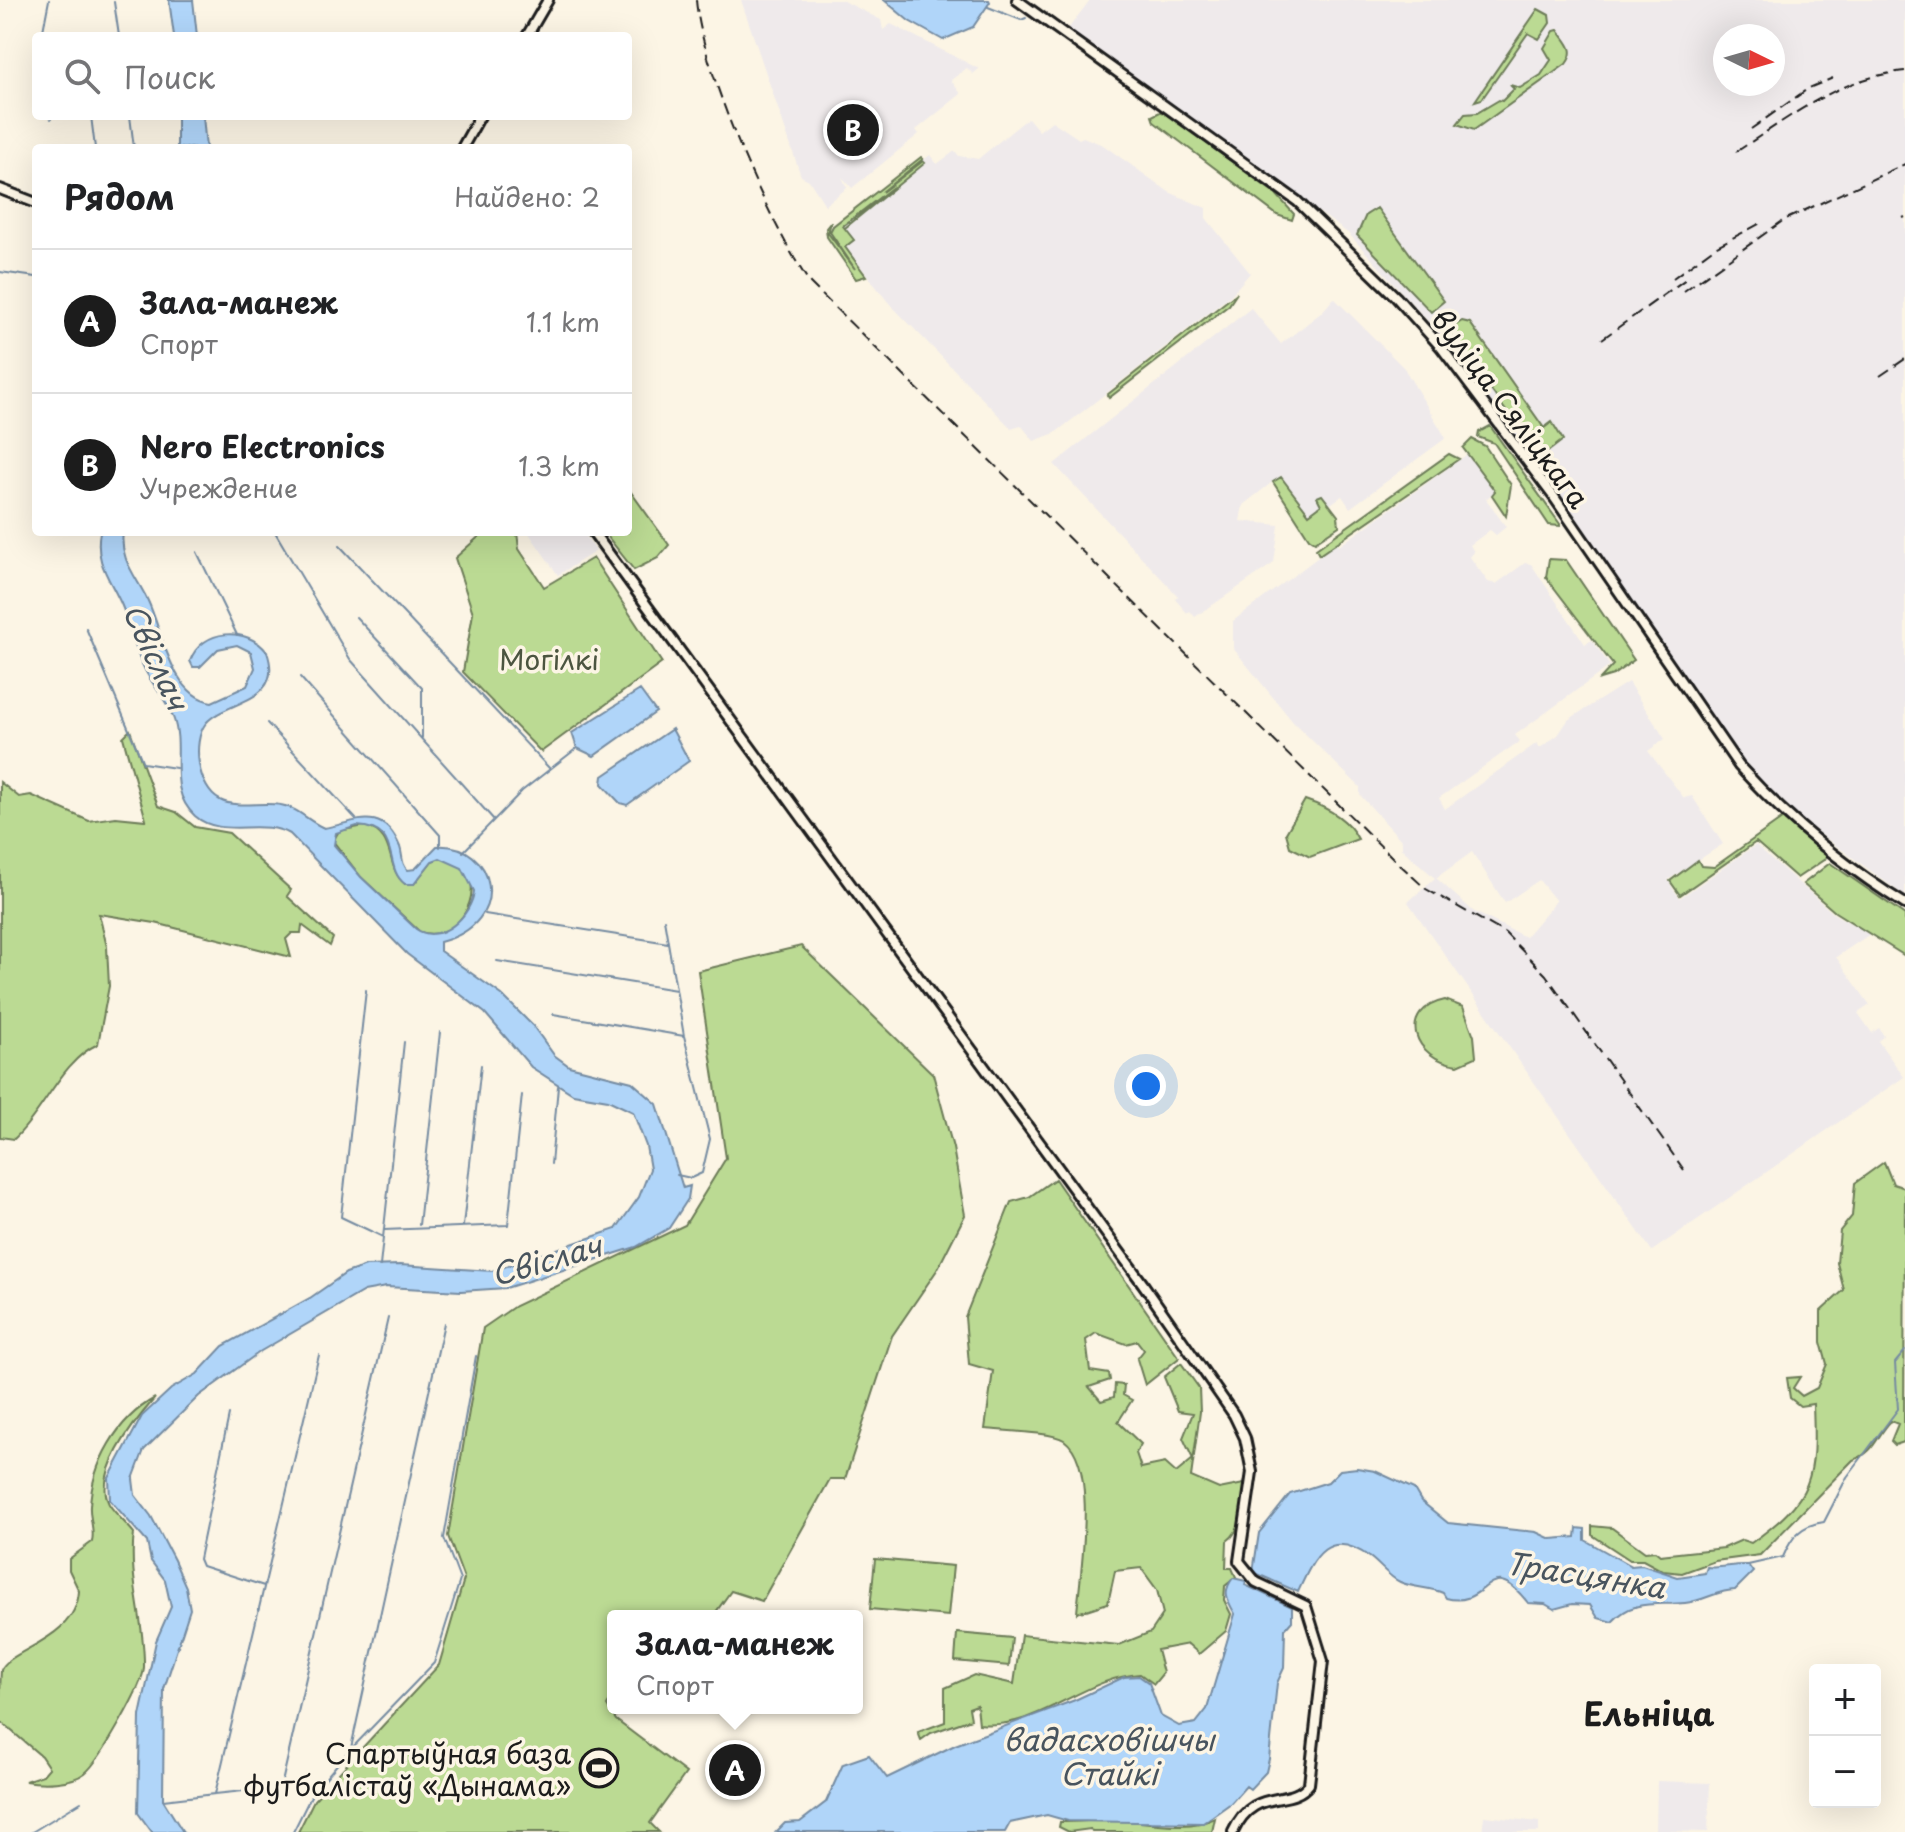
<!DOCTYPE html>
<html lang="ru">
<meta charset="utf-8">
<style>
body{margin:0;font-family:"Playpen Sans",sans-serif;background:#f6f6f6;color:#202124}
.controls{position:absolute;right:24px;bottom:24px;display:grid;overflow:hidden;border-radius:8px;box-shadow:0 8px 32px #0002}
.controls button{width:72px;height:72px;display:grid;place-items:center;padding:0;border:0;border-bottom:2px solid #e0e0e0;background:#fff;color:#202124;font:40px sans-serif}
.compass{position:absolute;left:1713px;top:24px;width:72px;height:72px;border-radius:50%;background:#fff;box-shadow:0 8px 32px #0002;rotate:95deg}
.you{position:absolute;left:1146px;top:1086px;width:28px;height:28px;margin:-20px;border:6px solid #fff;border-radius:50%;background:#1a73e8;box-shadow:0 0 0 12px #1a73e833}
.badge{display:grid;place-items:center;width:52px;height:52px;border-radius:50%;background:#1c1c1c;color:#fff;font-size:26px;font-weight:700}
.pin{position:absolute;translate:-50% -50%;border:4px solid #fff;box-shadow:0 2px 8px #0006}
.popup{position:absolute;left:607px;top:1610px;width:256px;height:104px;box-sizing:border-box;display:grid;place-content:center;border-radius:8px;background:#fff;filter:drop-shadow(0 2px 6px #0005);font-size:26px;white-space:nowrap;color:#757577}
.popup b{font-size:30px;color:#202124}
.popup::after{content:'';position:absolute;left:50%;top:100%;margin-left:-16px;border:16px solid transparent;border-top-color:#fff}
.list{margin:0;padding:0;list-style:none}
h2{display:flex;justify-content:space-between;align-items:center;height:104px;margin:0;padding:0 32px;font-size:34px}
h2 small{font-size:26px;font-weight:400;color:#757577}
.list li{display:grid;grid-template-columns:52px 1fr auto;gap:24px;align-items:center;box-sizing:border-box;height:144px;padding:0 32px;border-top:2px solid #e0e0e0}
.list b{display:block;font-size:30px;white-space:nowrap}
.list p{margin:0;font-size:26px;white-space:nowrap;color:#757577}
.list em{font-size:26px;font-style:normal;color:#757577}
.icon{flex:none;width:44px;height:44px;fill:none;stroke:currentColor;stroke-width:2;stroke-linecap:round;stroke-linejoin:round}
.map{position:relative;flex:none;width:1905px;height:1832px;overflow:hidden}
.search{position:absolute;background:#fff;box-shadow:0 8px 32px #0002;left:32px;top:32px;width:600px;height:88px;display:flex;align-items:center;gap:20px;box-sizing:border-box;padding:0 28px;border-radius:8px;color:#757577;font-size:30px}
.panel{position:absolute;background:#fff;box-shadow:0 8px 32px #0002;left:32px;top:144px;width:600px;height:392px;border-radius:8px}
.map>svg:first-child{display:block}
.built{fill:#efeaeb;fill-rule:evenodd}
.green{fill:#bbda93;stroke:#6c7b58;stroke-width:2}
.water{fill:#b0d5f9;stroke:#758ba1;stroke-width:2;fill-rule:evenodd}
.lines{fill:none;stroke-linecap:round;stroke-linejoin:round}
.stream{stroke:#758ba1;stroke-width:2}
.secondary-casing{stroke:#1c1c1c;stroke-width:14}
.secondary{stroke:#fcf5e5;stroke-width:8}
.rail{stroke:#1c1c1c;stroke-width:2;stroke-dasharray:12 6;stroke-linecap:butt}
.labels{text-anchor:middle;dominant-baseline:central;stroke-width:7;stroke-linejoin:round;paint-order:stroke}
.street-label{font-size:28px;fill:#1c1c1c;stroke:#fcf5e5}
.park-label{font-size:28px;fill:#4c5540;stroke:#fcf5e5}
.poi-label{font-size:28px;fill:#1c1c1c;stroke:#fcf5e5;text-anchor:end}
.water-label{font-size:30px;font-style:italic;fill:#48545e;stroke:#fcf5e5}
.quarter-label{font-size:32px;font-weight:bold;fill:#1c1c1c;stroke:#fcf5e5}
</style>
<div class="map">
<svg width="1905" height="1832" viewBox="0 0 1905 1832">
<rect width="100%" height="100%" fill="#fcf5e5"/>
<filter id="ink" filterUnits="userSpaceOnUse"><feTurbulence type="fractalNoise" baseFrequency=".0125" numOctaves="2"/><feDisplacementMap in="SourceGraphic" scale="16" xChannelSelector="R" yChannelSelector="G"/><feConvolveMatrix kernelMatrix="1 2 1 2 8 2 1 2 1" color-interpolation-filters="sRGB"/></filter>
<g filter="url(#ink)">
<path class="built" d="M741,0H842L881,20L883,30L891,24L979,69L973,74L967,68L951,80L961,94L916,130L919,134L852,188L842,177L847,188L825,205L809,180L801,176Z
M1090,0H1905V896L1808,825L1749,769L1455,351L1349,234L1068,29ZM1725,36H1773V84H1725Z
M1028,118L1039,131L1052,121L1079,139L1083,137L1103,145L1169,192L1206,208V218L1250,273L1231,295L1109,391L1055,433L1034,441L1021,425L1011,428L888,302L832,230L930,155L937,164L955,151L959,156L978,159Z
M1334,298L1404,368L1446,438L1350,508L1342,496L1305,522L1275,480L1243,505L1240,521L1279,525L1274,563L1195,617L1190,611L1187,613L1175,599L1178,596L1054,464L1251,308L1281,344L1322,312Z
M1469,453L1495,491L1486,499L1506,527L1496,535L1490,530L1470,545L1474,552L1470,557L1488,582L1496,584L1525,563L1531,564L1585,644L1592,640L1610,666L1515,735L1520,741L1439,798L1445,809L1537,743L1540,748L1558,735L1568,720L1628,682L1665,739L1648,751L1684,798L1692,796L1723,844L1668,880L1673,889L1680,898L1756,845L1834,914L1870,934L1836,957L1870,1005L1858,1013L1872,1033L1879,1028L1884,1036L1878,1041L1904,1077L1652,1251L1408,902L1435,878L1402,849V841L1360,795V787L1293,722L1233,648V621L1337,543L1339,546ZM1472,852L1505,903L1539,880L1556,901L1525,937L1473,911L1436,878Z
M528,532H583L596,551L558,575Z
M1657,1781L1710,1783L1708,1832L1656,1831Z
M1484,1816L1539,1822V1832H1482Z"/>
<path class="green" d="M1538,9L1549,15L1550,23L1539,39L1528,33L1482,99L1475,101Z
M1558,30C1567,43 1577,50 1566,64L1474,130L1457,124L1465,114L1477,113L1499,100L1502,101L1514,89L1510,85L1520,88L1541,75L1551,60L1544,48L1554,31Z
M1162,111L1276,194L1294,214L1292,220L1277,215L1154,122L1152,116Z
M921,157L923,159L882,192L923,161L925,163L845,228L893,187L843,226L854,240L845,247L866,276L856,279L827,237L826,228L831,222L828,233L855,269L830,232L833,226Z
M1377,208L1444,301L1431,312L1357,235L1366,215Z
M1237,293L1229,305L1109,398L1107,395Z
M1462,321L1470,323L1544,428L1552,422L1563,440L1545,454L1569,487L1559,485L1448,330Z
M1490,426L1560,524V526L1549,525L1494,443L1478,437L1479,432Z
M1472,439L1485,446L1511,485L1506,516L1492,495L1495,491L1463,448Z
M1449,454L1459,459L1319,555L1316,549Z
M1281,477L1309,514L1321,505L1317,497L1322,495L1338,516L1339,526L1315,542L1309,538L1273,482Z
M628,488L669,545L658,558L634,570L604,532H628Z
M484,532H517L519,549L544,587L593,558L662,663L541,752L463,672L473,613L455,558Z
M1549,559L1566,560L1634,660L1613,675L1600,679L1613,665L1546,577Z
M130,730L158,806L176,812L195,827L229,833L291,890L287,896L333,938L330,946L302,925L301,933H292L286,939L291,957L155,923L99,914L107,947L109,986L98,1044C61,1061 44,1112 14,1139L0,1137V782L19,797L31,795L89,821L116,817L146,820L123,737Z
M1305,800C1326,807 1348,819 1358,839L1310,857L1290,847L1286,833Z
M1786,816L1828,852L1825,859L1797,878L1756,842L1680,895L1670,881L1698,860L1701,866L1714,867Z
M364,826C398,834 384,868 405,884H414L432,861L440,858C498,864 467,947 420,932L361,877L333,841L339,831Z
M1830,863L1905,915V956L1835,912L1803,884Z
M801,946L933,1074L953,1148L965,1215L937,1270L892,1336L845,1479H830L762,1601L731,1591L713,1616H613V1696L607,1706L616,1720L686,1773L650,1823L659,1832H298L314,1800L439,1665L464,1579L448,1536L483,1328L515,1306L685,1225L726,1158L698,971Z
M1445,1000L1463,1007L1474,1036L1476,1057L1458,1065C1412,1059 1397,1010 1445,1000Z
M1884,1162L1893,1184L1905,1188L1904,1442L1895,1445L1891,1441L1898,1424L1891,1421C1876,1436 1875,1453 1853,1460L1760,1555L1715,1561L1682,1573L1663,1571L1643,1560H1630L1592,1535V1526L1612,1528L1645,1552L1655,1551L1660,1555L1724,1548L1742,1540L1751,1543C1814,1498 1816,1478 1813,1404L1800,1406L1790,1398L1787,1378L1800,1377L1793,1388L1802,1396L1817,1388L1827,1364L1821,1342V1311L1844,1290L1837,1263L1840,1231L1852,1216L1855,1183Z
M1055,1179L1179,1358L1145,1385L1137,1359L1144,1350L1137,1341L1126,1344L1096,1333L1086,1340L1090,1371L1109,1374L1110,1380L1089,1387L1101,1401L1114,1397L1115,1384L1124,1385L1123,1395L1132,1400L1118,1422L1141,1444L1136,1453L1141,1468L1165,1463L1176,1473L1193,1459L1183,1438L1193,1413L1178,1411L1164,1377L1181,1363L1199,1388L1200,1412L1191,1477L1219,1489L1244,1484C1245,1502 1242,1531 1227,1541L1226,1568H1232L1236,1577L1225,1586L1224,1600L1231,1614L1226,1631L1199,1654L1188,1644L1157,1650L1163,1673L1154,1684L1140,1674C1084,1677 1037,1731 979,1724L977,1705L969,1708L971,1719L931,1733L921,1740L918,1732L945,1722V1688L974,1675L1014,1684L1021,1635L1119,1645L1151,1632L1163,1614L1157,1590L1141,1568L1115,1571L1108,1603L1077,1613C1080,1574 1099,1465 1064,1440C1052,1432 1003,1431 985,1429L993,1371L969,1364L965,1317L1011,1202L1029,1197Z
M155,1398C136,1420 93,1472 109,1504C115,1514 127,1524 134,1533C128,1579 145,1621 144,1667C144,1684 100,1761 85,1773C71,1784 42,1784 25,1781L43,1775L49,1768L41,1756L0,1721C0,1706 0,1683 1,1670C9,1649 76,1640 79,1591L69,1570V1559L92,1542C95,1528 89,1519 90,1506C92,1463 117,1419 155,1398Z
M875,1559L953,1566L948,1616L870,1609Z
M957,1633L1012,1638L1009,1666L955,1661Z
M1215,1818L1212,1832H1092L1090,1829L1069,1832L1059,1827L1060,1822C1079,1822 1098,1820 1117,1820C1149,1821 1186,1832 1215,1818Z"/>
<path class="water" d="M169,0H193L197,36H174Z
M884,0H989L990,2L973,27L943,40L909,21Z
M177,116H203L206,148H177Z
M100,532H123C119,560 137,577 148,601C162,630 171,696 212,702L247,686L255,668L251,652L237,645L218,649L200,667H193L190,661C202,628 247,626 267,652C285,703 226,700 206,723C191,742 198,789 220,800C237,809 262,801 281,805C298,808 308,821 324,828C355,823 382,804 400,847C403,856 401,864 408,870L415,869L437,846C496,842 515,923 440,942V951L502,995L533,1026L554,1055L569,1066L632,1082L657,1104L683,1188L690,1186L688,1199L669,1228L636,1247L506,1288L461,1291L386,1287L364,1291L261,1351L199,1396L144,1450L133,1479L135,1495L151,1516L174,1560L186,1587L190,1609L164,1689L163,1800L183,1832H152L138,1813L140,1716L156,1641L171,1607L165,1580L151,1561L147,1542L110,1500L109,1478L142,1416L171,1389L197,1374L223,1346L310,1298L346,1273L366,1266L400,1265L492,1271L616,1229L639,1197L650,1169L646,1146L633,1112L608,1100L573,1094L531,1067L485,1013L407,954L290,834C261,818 221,839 195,816C165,788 186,750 173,717C167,700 153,686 145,670C134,650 131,627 122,606C111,580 94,563 100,532ZM357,826C403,828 382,867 405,884H414L432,861L440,858L462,868L474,891C472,915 440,946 416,929L361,877L334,845L336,833Z
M640,690L656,712L594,756L577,748L572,733Z
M672,729L689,761L627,805L620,803L602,784L603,776Z
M1357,1468L1375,1471L1414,1489L1421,1501L1448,1523L1536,1532L1551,1539L1576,1537L1577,1528L1585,1529V1540L1631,1566L1642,1565L1678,1577L1705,1573L1707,1567C1720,1569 1733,1564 1748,1565L1753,1572L1735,1590C1718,1590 1704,1601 1685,1603C1657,1606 1634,1598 1612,1622L1598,1618L1590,1605L1572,1604L1554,1609L1545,1604L1528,1603C1487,1550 1489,1610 1446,1598L1443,1593C1429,1587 1413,1588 1400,1582C1390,1578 1380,1565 1371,1558C1328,1526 1314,1557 1298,1592L1253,1572L1259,1533L1290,1494L1328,1482L1340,1470Z
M1233,1578L1246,1581L1245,1585L1292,1607V1621L1285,1629L1284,1668L1277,1683L1269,1759L1266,1772L1250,1789L1246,1786L1231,1803L1203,1823L1068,1821L1047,1815L1010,1823L1005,1832H776L785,1823L800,1822L826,1802L843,1764L869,1755L887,1778L955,1745L1075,1700L1124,1677L1139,1676L1149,1683L1161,1716L1179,1726L1196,1723L1207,1709L1235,1614C1227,1600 1222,1592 1233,1578Z"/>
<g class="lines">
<path class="stream" d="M114,2L119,36
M988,7L1021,20L1026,18
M42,36L49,0
M50,116L51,119
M91,116L95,148
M130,116L134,148
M0,272L36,277
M275,532L350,659L494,820
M340,546L550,769
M197,552L237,635
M356,617L422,688V738
M86,628L143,763L176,768
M300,677L440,835V847
M267,723L356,819
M463,852L522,791L577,748
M485,914L668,943
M664,919L684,1036L710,1139L702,1173L691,1178L677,1175
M497,961L676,990
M366,990L341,1217L383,1237
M553,1014L684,1036
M551,1164L558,1086
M419,1225L440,1032
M463,1226L481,1065
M384,1230L508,1225L522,1095
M380,1266L404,1042
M229,1415L199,1559L202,1566L264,1586
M1748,1565L1783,1557C1792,1536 1801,1525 1824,1522L1847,1477L1898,1409L1895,1363L1905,1351
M352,1748L434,1663L460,1580L444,1538L476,1356
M215,1794L281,1787L388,1318
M163,1800L215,1794L319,1355
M32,1832L81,1802
M293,1832L312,1794L351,1748L444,1323"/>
<g class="secondary-casing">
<path id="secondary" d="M1017,0L1297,201L1396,297L1441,347L1554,497L1739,766C1787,819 1844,866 1905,904
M527,36L548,0
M462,148L480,116
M0,189L36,203
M593,532L1143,1284L1234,1415L1245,1438L1252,1472L1239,1561L1256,1582L1306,1606L1323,1661L1309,1784C1290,1809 1254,1785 1233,1832"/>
</g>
<use href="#secondary" class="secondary"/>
<path class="rail" d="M696,0C702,71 769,224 810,283L1397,862L1426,889L1505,933L1546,975L1684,1170
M1751,129L1809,88L1833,78
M1736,152C1791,116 1838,78 1905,71
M1903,218L1905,217
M1673,278L1715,247L1761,223
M1684,291L1784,220L1905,164
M1602,339L1690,276
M1880,376L1905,359"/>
</g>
</g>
<defs>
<g id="stadium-ring" transform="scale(2)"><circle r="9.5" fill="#fcf5e5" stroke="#1c1c1c" stroke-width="1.5"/><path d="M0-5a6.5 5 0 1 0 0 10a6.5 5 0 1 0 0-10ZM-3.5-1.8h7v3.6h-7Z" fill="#1c1c1c"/></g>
</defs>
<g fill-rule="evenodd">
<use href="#stadium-ring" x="599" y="1768"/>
</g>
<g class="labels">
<g class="street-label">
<text transform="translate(1511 408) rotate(53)">вуліца Сяліцкага</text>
</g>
<g class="park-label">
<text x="549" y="658">Могілкі</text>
</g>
<g class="poi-label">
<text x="571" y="1752">Спартыўная база<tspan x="571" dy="32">футбалістаў «Дынама»</tspan></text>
</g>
<g class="water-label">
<text transform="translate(157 656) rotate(65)">Свіслач</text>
<text transform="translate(546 1259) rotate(-16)">Свіслач</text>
<text transform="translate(1586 1574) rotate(9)">Трасцянка</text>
<text x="1109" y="1738">вадасховішчы<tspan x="1109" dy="34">Стайкі</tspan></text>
</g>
<g class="quarter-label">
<text x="1649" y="1713">Ельніца</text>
</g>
</g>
</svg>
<div class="controls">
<button>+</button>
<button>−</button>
</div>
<svg class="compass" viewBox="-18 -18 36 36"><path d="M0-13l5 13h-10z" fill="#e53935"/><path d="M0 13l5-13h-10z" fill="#757577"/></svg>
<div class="you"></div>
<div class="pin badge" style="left:735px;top:1770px">A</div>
<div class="popup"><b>Зала-манеж</b>Спорт</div>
<div class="pin badge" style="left:853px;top:130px">B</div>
<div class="search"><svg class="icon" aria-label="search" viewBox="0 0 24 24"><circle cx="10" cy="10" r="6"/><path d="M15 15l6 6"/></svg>Поиск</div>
<section class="panel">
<h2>Рядом<small>Найдено: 2</small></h2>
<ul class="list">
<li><span class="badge">A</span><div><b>Зала-манеж</b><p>Спорт</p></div><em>1.1 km</em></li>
<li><span class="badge">B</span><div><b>Nero Electronics</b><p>Учреждение</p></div><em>1.3 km</em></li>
</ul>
</section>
</div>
